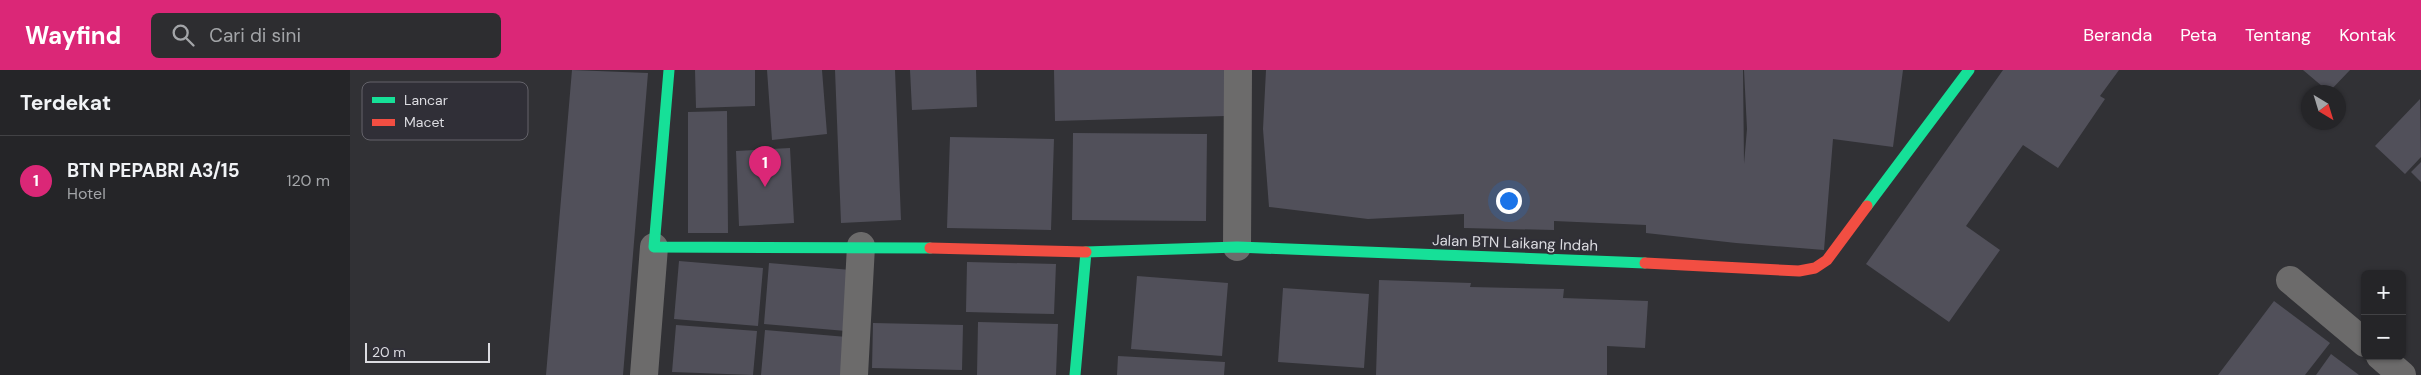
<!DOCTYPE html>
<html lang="id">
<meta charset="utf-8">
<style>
body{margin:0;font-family:"DM Sans",sans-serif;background:#2d2d30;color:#f1f3f6}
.controls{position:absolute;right:15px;bottom:15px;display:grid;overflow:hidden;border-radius:8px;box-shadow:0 1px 4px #0004}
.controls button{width:45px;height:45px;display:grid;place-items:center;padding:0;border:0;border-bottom:1px solid #424245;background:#252528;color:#f1f3f6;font:25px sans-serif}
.compass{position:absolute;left:1951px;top:15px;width:45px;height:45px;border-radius:50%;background:#252528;box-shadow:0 1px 4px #0004;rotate:142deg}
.scale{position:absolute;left:15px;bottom:12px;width:125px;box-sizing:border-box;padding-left:5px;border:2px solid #dcdce1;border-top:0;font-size:14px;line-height:18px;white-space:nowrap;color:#dcdce1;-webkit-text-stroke:4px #302f37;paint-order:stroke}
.you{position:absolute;left:1158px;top:130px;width:18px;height:18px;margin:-12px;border:4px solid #fff;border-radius:50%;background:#1a73e8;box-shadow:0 0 0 8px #1a73e833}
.badge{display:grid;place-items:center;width:32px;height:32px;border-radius:50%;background:#db2777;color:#fff;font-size:16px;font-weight:700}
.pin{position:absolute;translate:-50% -41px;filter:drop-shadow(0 1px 2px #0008)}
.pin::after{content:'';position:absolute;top:26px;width:18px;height:15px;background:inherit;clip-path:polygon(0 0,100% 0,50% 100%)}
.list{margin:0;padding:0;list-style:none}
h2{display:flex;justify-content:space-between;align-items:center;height:65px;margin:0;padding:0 20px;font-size:21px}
h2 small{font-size:16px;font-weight:400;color:#a3a5a8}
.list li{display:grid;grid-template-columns:32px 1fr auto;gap:15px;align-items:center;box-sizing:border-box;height:90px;padding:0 20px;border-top:1px solid #424245}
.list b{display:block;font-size:19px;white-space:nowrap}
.list p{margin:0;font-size:16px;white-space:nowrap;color:#a3a5a8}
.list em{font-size:16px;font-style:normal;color:#a3a5a8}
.icon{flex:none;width:28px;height:28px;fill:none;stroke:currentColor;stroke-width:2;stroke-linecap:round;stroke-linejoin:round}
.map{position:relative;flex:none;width:2071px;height:305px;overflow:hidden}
header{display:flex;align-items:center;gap:30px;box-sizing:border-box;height:70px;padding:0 25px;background:#db2777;color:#fff}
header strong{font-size:24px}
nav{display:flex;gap:28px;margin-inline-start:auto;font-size:18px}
.search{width:350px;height:45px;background:#2d2d30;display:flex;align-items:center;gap:12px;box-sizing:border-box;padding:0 18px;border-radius:8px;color:#a3a5a8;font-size:19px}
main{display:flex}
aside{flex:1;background:#252528}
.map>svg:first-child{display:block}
.building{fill:#51505a}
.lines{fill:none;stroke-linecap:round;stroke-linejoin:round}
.street{stroke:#6c6b6b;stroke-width:28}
.fast{stroke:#16e098;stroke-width:11}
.jam{stroke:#f24e42;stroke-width:11}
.labels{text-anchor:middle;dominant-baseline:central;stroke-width:4;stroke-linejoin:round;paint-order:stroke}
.street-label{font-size:15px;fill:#dcdce1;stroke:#302f37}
.key{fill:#302f37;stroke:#64636a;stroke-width:1}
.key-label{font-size:14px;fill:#dcdce1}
</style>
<header>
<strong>Wayfind</strong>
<div class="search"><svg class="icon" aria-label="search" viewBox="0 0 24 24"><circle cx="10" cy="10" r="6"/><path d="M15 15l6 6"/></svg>Cari di sini</div>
<nav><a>Beranda</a><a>Peta</a><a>Tentang</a><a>Kontak</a></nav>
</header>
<main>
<aside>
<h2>Terdekat<small></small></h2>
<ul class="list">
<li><span class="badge">1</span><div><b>BTN PEPABRI A3/15</b><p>Hotel</p></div><em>120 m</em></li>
</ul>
</aside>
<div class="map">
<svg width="2071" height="305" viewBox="0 0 2071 305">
<rect width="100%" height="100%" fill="#313135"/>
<path class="building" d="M222,0L298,3L273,305H196Z
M345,0H405V36L346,38Z
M417,0H472L477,64L422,70Z
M485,0H545L551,150L491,153Z
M560,0H626L627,37L562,40Z
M704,0H874L875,46L705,51Z
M916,0H1393L1394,94L1397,59L1394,0H1553L1543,77L1483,69L1474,180L1386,173L1296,163V155L1204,151V160L1114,158V144L1018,149L919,137L913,59Z
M1653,0H1769L1750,26L1755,29L1708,98L1673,75L1616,156L1650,180L1599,252L1516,194Z
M1953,0H2000L1979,22Z
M2070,29L2071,87L2055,104L2025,76Z
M377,41L378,163H338V42Z
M723,63L857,64L856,151L722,150Z
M600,67L704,69L701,160L597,158Z
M440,78L444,153L389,156L386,81Z
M2071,92V112L2061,102Z
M329,191L413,198L408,256L324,249Z
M617,192L706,194L704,244L616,242Z
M419,193L501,200L496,261L414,254Z
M787,206L878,213L872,286L781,279Z
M1029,210L1121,213L1120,217L1214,219L1213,228L1298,231L1295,278L1257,276V305H1026Z
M933,218L1019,224L1014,298L928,292Z
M1924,231L1980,273L1955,305H1868Z
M628,252L708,254L706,305H627Z
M523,253L613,255L612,300L522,298Z
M326,255L407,261L403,305L322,302Z
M415,260L497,267L493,305H411Z
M1981,284L2009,305H1966Z
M768,286L875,292L874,305H767Z"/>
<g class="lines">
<path class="street" d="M887,177L888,0
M1940,210L2015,273
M2030,286L2052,305
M294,305L304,177
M504,305L511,176"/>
<path class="fast" d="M319,0L304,177L580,178
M1517,136L1619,0
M725,305L736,182L887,177L1295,193"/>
<path class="jam" d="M580,178L736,182
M1295,193L1449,201L1465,198L1477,190L1517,136"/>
</g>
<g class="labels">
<g class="street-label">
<text transform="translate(1165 173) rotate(2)">Jalan BTN Laikang Indah</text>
</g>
</g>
<rect x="12" y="12" width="166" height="58" rx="8" class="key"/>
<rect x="22" y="27" width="23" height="6" fill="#16e098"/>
<rect x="22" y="49" width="23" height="7" fill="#f24e42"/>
<g class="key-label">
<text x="54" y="35">Lancar</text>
<text x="54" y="57">Macet</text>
</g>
</svg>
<div class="controls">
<button>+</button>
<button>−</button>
</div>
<svg class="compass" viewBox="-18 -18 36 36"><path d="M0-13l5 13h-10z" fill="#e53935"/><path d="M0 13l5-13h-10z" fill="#a3a5a8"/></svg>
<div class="scale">20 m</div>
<div class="you"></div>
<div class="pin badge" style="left:415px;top:117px">1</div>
</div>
</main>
